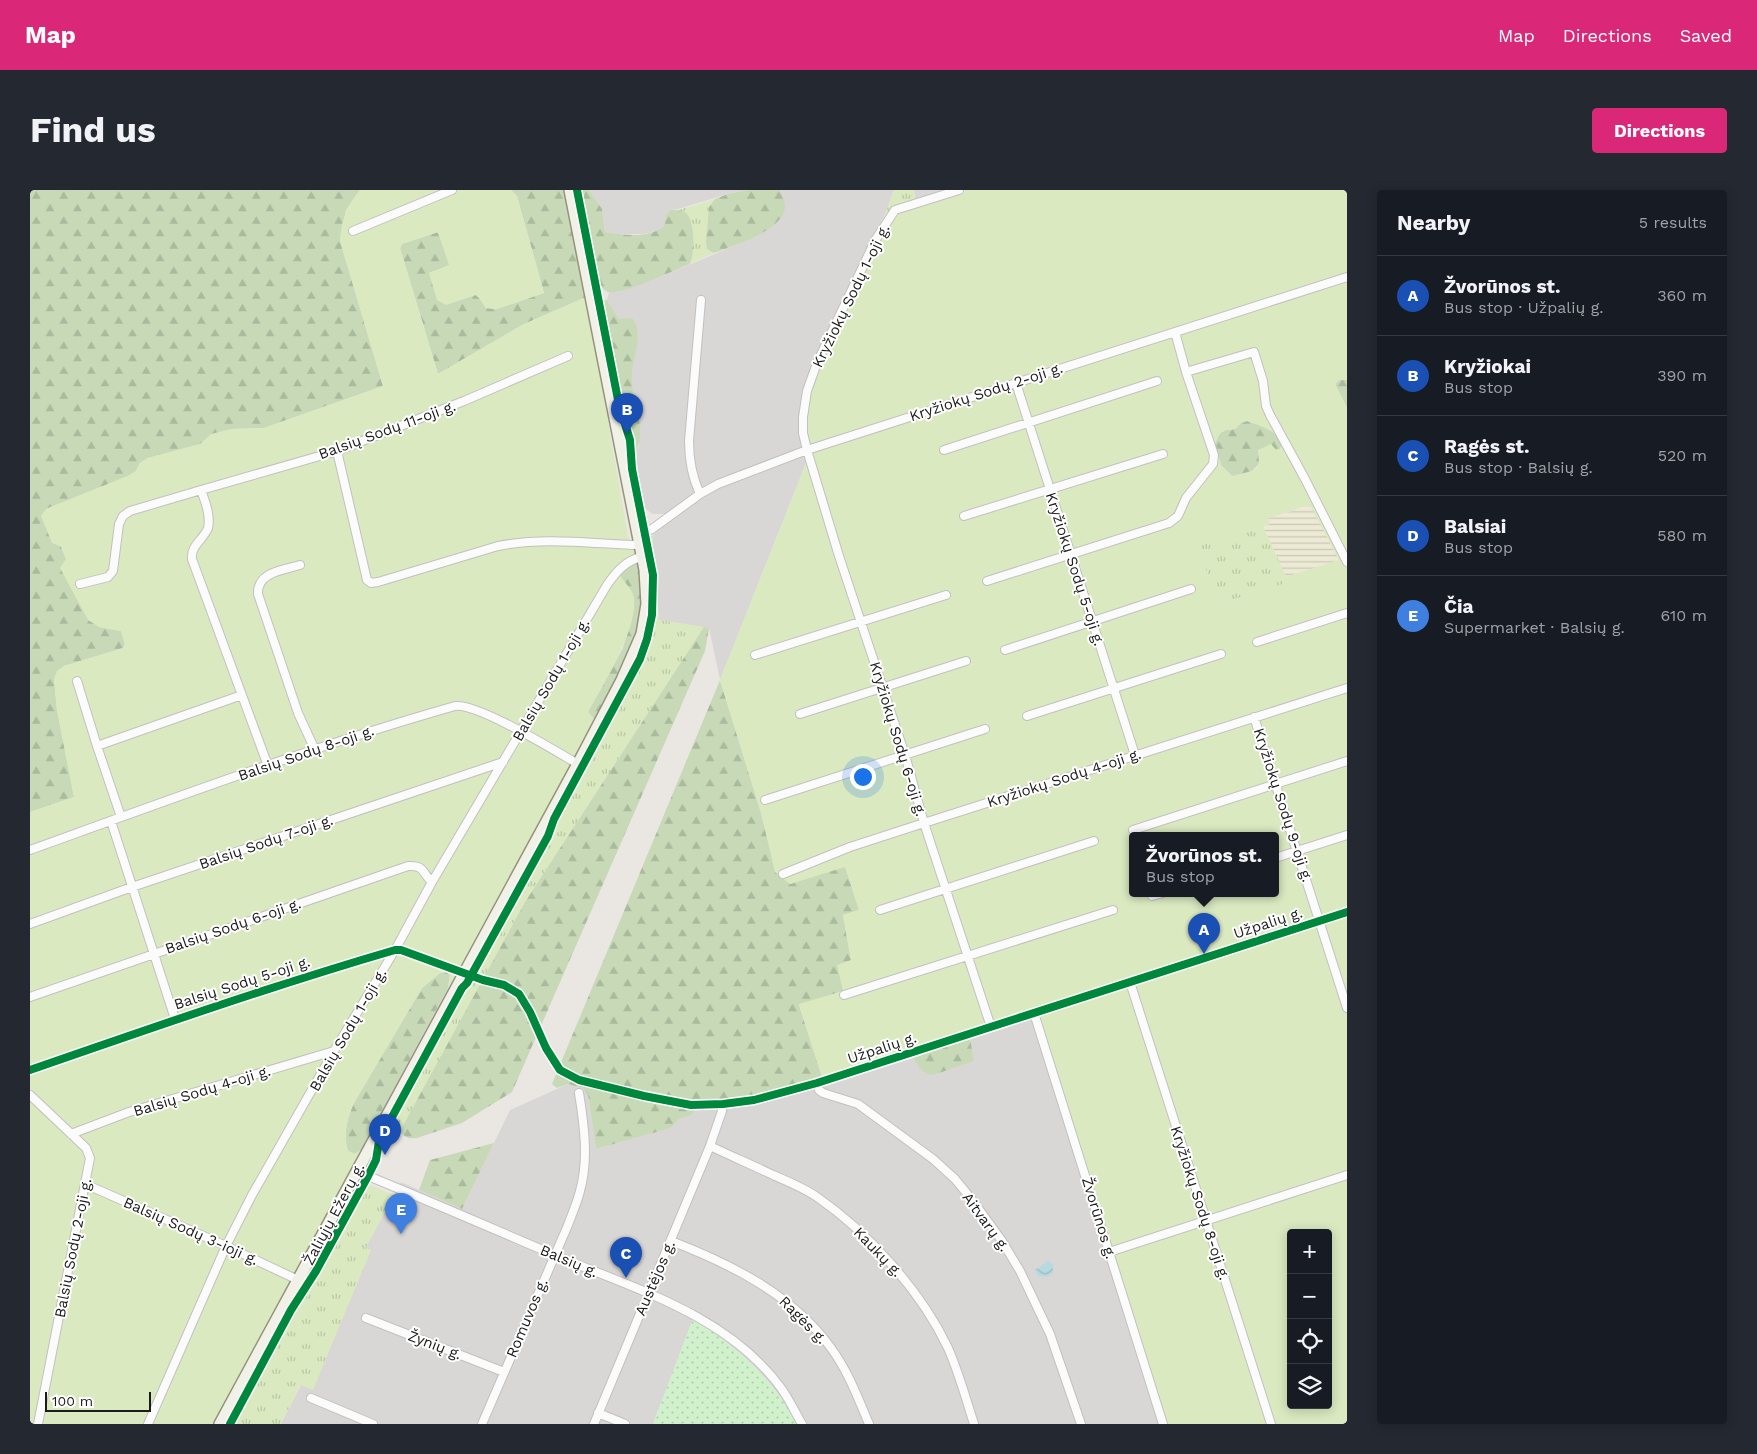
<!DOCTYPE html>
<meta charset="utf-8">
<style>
body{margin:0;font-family:"Work Sans",sans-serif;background:#242831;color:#f1f3f6}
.controls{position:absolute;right:15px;bottom:15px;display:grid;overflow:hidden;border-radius:5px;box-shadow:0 2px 12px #0003}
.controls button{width:45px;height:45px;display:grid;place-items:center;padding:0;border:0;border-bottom:1px solid #363941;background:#171b24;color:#f1f3f6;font:25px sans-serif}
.scale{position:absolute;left:15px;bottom:12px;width:106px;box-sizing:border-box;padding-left:5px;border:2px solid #1b1b1b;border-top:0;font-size:14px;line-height:18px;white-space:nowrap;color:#1b1b1b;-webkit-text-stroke:4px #fff;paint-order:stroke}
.you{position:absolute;left:832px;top:586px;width:18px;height:18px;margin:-12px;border:4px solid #fff;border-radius:50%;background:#1a73e8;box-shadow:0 0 0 8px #1a73e833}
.badge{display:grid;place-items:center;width:32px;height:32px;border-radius:50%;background:#db2777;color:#fff;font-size:16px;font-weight:700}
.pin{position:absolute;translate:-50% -41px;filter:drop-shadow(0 1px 2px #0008)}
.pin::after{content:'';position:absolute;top:26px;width:18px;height:15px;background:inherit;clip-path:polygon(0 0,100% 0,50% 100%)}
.popup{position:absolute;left:1099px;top:642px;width:150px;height:65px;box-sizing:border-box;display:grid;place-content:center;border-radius:5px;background:#171b24;filter:drop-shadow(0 1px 4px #0005);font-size:16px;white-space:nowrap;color:#9ea1a6}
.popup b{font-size:19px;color:#f1f3f6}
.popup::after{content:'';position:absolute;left:50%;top:100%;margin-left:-10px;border:10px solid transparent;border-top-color:#171b24}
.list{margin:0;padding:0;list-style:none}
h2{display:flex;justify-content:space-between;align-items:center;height:65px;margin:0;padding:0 20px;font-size:21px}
h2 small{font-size:16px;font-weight:400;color:#9ea1a6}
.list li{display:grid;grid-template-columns:32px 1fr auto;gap:15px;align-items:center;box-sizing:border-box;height:80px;padding:0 20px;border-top:1px solid #363941}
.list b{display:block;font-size:19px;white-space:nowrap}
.list p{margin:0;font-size:16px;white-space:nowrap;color:#9ea1a6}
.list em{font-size:16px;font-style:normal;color:#9ea1a6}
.icon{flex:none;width:28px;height:28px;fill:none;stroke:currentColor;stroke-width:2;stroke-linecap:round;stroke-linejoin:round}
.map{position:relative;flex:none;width:1317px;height:1234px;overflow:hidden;border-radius:5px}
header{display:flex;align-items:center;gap:30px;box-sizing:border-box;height:70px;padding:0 25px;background:#db2777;color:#fff}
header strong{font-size:24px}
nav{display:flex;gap:28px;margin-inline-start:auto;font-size:18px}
.intro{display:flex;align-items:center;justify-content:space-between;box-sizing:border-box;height:120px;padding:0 30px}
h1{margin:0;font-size:35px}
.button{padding:12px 22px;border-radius:5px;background:#db2777;color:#fff;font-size:18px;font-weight:700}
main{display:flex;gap:30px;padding:0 30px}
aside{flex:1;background:#171b24;border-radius:5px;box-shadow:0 2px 12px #0003}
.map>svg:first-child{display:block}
.residential{fill:#d9d7d5}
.farmland{fill:url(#farmland-rules)}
.grass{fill:url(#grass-tufts)}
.forest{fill:url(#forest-firs)}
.park{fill:url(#park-dots)}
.garden{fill:#dae9c0;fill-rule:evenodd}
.water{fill:url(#water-waves)}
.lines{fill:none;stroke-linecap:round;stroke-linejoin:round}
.street-casing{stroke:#c2c1bf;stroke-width:10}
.secondary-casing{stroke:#94937c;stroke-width:14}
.street{stroke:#fcfbfb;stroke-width:8}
.secondary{stroke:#f2f1e8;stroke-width:11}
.cycleway-casing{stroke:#fff;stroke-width:11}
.cycleway{stroke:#00873e;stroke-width:8}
.labels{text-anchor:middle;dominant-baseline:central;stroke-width:4;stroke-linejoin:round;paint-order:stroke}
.street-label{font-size:15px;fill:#1b1b1b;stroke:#fff}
</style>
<header>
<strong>Map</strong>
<nav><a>Map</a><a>Directions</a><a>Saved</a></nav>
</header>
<div class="intro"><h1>Find us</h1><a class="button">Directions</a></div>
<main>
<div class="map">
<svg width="1317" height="1234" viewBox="0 0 1317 1234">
<defs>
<pattern id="farmland-rules" width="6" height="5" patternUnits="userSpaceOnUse" patternTransform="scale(1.25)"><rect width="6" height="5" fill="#ecead5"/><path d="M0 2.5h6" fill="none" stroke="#cac8b6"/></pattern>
<pattern id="grass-tufts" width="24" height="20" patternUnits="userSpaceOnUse" patternTransform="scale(1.25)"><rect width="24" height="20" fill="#dae9c0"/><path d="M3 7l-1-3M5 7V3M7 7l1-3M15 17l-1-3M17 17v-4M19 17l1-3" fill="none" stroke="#bac7a4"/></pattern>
<pattern id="forest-firs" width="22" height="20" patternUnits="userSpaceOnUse" patternTransform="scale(1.25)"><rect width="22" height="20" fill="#c7d9b7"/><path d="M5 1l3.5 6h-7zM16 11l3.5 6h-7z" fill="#aaba9d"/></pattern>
<pattern id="park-dots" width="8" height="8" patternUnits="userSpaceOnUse" patternTransform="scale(1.25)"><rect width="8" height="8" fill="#d1f1cc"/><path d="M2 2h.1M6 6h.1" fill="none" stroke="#b3ceaf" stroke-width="1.8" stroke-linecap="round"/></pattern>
<pattern id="water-waves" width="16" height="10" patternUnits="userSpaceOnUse" patternTransform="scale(1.25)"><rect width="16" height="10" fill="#b6dadf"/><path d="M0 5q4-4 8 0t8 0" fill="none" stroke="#9cbabf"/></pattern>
</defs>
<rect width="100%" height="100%" fill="#eae7e3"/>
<path class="residential" d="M559,0H717L698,4L648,19L640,20L636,25L634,36L628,41L614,44H588L575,42L572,19Z
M749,0H864L855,24L778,186L769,226L776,273L690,490L679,438L629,430L622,346L636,333L635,324H623L611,316L602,259L606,260L609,256L608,223L601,190L608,143L589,129L577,110L579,102H587L628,88L720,49L755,15Z
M884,0H935L886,14Z
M1002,828L1133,1234H767L755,1212L724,1176L681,1140L663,1129L623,1234H251L271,1195L282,1199L340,1060L336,1057L371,992L432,1019L480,920L538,894L554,898L558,905L566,959L641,938L649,929L660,925L666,919L700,918L733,912L883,868L894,883L944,871L940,848Z"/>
<path class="farmland" d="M1281,315L1309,370L1256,387L1233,336L1240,334L1238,328Z"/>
<path class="grass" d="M864,0H884L886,14L855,24Z
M685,9L679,17L677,59L684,63L660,74L662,70L657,24L648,20Z
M1233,336L1256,387L1252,388L1254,394L1189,414L1182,392L1165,357Z
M622,346L629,430L674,437L495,712L370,941L359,936L434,798L439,795L445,783L443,779L522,631H526L615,464C629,420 626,393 618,348Z
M330,994H338L364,1005L336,1057L341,1060L283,1200L271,1195L251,1234H195L322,999Z"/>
<path class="forest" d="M0,0H330L316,20L310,51L353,196L234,238L201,239L171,254L118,268L110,273L106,281L98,286L16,319L36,369L69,437L91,441L95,454L93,458L34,476L24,489L27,520L44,607L0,622Z
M481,0H535L556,107L492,135L408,184L370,58L372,54L408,42L420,75L399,83L446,105L450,109L456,118L467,119L514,103L487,6Z
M549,0H559L572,19L575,42C594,45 619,49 634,36L636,25L640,20C646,20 651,20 656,23C665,31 665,63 660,74C645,80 593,105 579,102C573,101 571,95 568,91Z
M717,0H749C751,4 755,10 755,15C757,40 702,56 684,63L677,59L676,52L679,17L685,9L698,4Z
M577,110L589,129L602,128C616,144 600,172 602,192C603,211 617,243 606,260L602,259L595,223L585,195L570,112Z
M1317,189V218L1305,194L1309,190Z
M1217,231C1230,236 1247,239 1252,255L1250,259L1246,260L1240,254C1229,272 1227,286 1202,286L1191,275L1185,253L1190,243L1196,240L1205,239L1211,233Z
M609,366L614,406L608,448L565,530L558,522L593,458L604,417L603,404L589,385L590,381Z
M674,437L679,438L675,461L482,902L432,933L387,948C379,949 375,948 370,941L495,712Z
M690,490L731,623L746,682L760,694L815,676L829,720L813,725L821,770L814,801L769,815L792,887L732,903L733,912L700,918L666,919L661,925L649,929L641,938L566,959L558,905L553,898L538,894L527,898L522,894Z
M416,782L420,785L418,798L331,960L325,964L318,961C313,945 317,928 324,913L392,798L410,783Z
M940,848L944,871L903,885C892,885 889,876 883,868Z
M464,953L432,1019L389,1000L400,970Z"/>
<path class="park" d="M663,1129C706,1155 744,1190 767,1234H623Z"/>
<path class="garden" d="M330,0H481L487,6L514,103L467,119L456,118L450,109L446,105L416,115L407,110L399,83L419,75L408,42L372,54L370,58L408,184L492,135L556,107L599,351L609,366L590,381V385C593,391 601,398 603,404C612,433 572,497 558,522L565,530L418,798L420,785L416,782L410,783L392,798L324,913C317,928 313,945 318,961L325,964L331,960L186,1234H0V622L44,607L27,520L24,489L27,481L34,476L93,458L95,454L91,441L69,437L58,430L30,378L36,369L32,357L22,353L11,326L16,319L98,286L106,281L110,273L118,268L170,254L181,244L201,239L234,238L353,196L310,51C311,31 317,15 330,0Z
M935,0H1317V190H1309L1305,194L1317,218V1234H1135L1000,821L792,887L769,814L813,801L807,775L821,770L813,725L829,720L815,677L760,694L745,682L731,623L690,490L776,273L769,225L778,186L855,24ZM1217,231C1230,236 1247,239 1252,255L1250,259L1246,260L1241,254L1228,260L1229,273L1227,278L1222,281L1202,286L1191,275L1185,253L1190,243L1196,240L1205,239L1211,233ZM1280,315L1309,370L1252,388L1253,394L1189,414L1182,392L1165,357L1240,334L1238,328ZM1103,645H1245V703H1103ZM1261,1043H1298V1215H1261Z"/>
<path class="water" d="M1018,1071L1023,1074V1083L1018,1087L1008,1086L1005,1080Z"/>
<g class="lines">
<g class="street-casing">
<path id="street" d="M929,0L865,20L846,49L787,173L777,201L773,227V243L777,260L809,366L875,565L894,633L961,837
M323,41L422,0
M1156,182L1224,162L1233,191L1236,216L1240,225L1275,289L1317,372
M986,193L1105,565
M914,260L1127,191
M307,261L337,390L341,393L348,392L468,356C512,347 557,353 602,355L610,354
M670,304C662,287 659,269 659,251L671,110
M934,326L1133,264
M608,344L622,339L670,304L688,294L777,260L1317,87
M270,375C253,380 227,382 228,404L268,523L285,560
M957,391L1139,333L1148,326L1156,308L1183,274L1184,265L1156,182L1145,142
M50,394L78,387L83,381L89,334L93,326L100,321L171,300
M1227,452L1317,423
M975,460L1161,399
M725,465L916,405
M47,491L67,556
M770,524L936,471
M997,526L1191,464
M1224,527L1317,818
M238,576L162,369C160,356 174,349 178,338C181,326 175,311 171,300L307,261L434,211L538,166
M735,610L955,539
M91,627L67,556L212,505
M81,631L145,829
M1103,640L1317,571
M0,660C141,609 281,557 425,516C448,513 525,561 548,574
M1245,668L1317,645
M753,684L820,657L894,633L1317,498
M1122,706L1133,703
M850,720L1064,651
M0,734L102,697L473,572
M1100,792L1241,1234
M814,805L1083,720
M0,807L378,676C395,675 392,683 402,692
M1004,823L1133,1234
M0,880C121,838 242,796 365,760H371L453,790L474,795L489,804L500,822L516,858L530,880L549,890L614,906L661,915L693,914L724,910L787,893L1317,722
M787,893L789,900L793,903L828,914L903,969L925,989L943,1011L972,1051L990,1081L1020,1144L1051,1234
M0,905L56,958L60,968L8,1234
M41,944L99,922L304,861
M680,956C701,966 722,975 743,985C757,991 774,998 787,1007C839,1043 891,1101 918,1158C929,1183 936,1209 944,1234
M326,981C392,1008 457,1036 522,1064C602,1098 697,1124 751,1198C759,1209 765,1222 772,1234
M55,994L196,1056L268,1090
M641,1051C701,1074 763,1105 801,1158C818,1181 828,1208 839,1234
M1079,1062L1317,985
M336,1128L474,1182
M281,1208L343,1234
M568,1223L595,1234
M118,1234L196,1056L222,1005L304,861L365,760L402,692L577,395C586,382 596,370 612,367
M452,1234L538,1035C542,1024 547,1013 550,1001C559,970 554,934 549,903
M564,1234L680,956L692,921L693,914"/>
</g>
<g class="secondary-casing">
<path id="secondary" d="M190,1234L548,574L592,490L612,444L617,414L615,380L540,0"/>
</g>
<use href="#street" class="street"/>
<use href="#secondary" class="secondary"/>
<g class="cycleway-casing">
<path id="cycleway" d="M0,880C121,838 242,796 365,760H371L453,790L474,795L489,804L500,822L516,858L530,880L549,890L614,906L661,915L693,914L724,910L787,893L1317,722
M200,1234L261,1120L286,1081L338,986L346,970L349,951L432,798L437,793L518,646L524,629L610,469L617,449L622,425L623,385L602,279L600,250L589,215L547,0"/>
</g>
<use href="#cycleway" class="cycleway"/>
</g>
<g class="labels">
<g class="street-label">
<text transform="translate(821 106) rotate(-64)">Kryžiokų Sodų 1-oji g.</text>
<text transform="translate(956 202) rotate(-18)">Kryžiokų Sodų 2-oji g.</text>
<text transform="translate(357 240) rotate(-20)">Balsių Sodų 11-oji g.</text>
<text transform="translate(1045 379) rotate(72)">Kryžiokų Sodų 5-oji g.</text>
<text transform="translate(521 490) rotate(-60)">Balsių Sodų 1-oji g.</text>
<text transform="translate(868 549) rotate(73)">Kryžiokų Sodų 6-oji g.</text>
<text transform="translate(276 563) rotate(-19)">Balsių Sodų 8-oji g.</text>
<text transform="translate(1034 588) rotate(-18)">Kryžiokų Sodų 4-oji g.</text>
<text transform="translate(1253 615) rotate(72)">Kryžiokų Sodų 9-oji g.</text>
<text transform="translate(236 652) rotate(-19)">Balsių Sodų 7-oji g.</text>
<text transform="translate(1238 733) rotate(-18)">Užpalių g.</text>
<text transform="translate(203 736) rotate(-19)">Balsių Sodų 6-oji g.</text>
<text transform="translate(212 793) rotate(-18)">Balsių Sodų 5-oji g.</text>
<text transform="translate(318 840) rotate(-60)">Balsių Sodų 1-oji g.</text>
<text transform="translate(852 858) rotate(-18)">Užpalių g.</text>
<text transform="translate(172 901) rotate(-17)">Balsių Sodų 4-oji g.</text>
<text transform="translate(1170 1013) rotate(72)">Kryžiokų Sodų 8-oji g.</text>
<text transform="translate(304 1024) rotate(-62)">Žaliųjų Ežerų g.</text>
<text transform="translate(1069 1028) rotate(73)">Žvorūnos g.</text>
<text transform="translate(956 1032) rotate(54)">Aitvarų g.</text>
<text transform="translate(161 1041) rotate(24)">Balsių Sodų 3-ioji g.</text>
<text transform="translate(43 1058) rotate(-79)">Balsių Sodų 2-oji g.</text>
<text transform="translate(848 1062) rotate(46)">Kaukų g.</text>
<text transform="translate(539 1071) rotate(23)">Balsių g.</text>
<text transform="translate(625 1088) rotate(-67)">Austėjos g.</text>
<text transform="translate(497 1128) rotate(-67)">Romuvos g.</text>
<text transform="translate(773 1130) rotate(45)">Ragės g.</text>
<text transform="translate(405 1155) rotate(21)">Žynių g.</text>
</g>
</g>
</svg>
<div class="controls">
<button>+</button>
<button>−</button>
<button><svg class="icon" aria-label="locate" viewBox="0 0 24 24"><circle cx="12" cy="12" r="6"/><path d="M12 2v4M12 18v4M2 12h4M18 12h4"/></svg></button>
<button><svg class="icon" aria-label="layers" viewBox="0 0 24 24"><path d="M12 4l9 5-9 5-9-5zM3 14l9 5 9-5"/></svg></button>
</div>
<div class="scale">100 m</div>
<div class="you"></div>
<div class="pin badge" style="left:1174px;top:764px;background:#1a4fb4">A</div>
<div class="popup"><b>Žvorūnos st.</b>Bus stop</div>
<div class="pin badge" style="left:597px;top:244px;background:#1a4fb4">B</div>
<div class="pin badge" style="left:596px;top:1088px;background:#1a4fb4">C</div>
<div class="pin badge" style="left:355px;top:965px;background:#1a4fb4">D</div>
<div class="pin badge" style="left:371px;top:1044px;background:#3f7fe0">E</div>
</div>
<aside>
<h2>Nearby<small>5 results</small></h2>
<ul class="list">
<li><span class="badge" style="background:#1a4fb4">A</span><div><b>Žvorūnos st.</b><p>Bus stop · Užpalių g.</p></div><em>360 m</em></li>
<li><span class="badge" style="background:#1a4fb4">B</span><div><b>Kryžiokai</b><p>Bus stop</p></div><em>390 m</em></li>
<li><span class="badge" style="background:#1a4fb4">C</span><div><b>Ragės st.</b><p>Bus stop · Balsių g.</p></div><em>520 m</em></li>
<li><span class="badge" style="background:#1a4fb4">D</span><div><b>Balsiai</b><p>Bus stop</p></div><em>580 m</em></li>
<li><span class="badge" style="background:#3f7fe0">E</span><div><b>Čia</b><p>Supermarket · Balsių g.</p></div><em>610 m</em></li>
</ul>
</aside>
</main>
